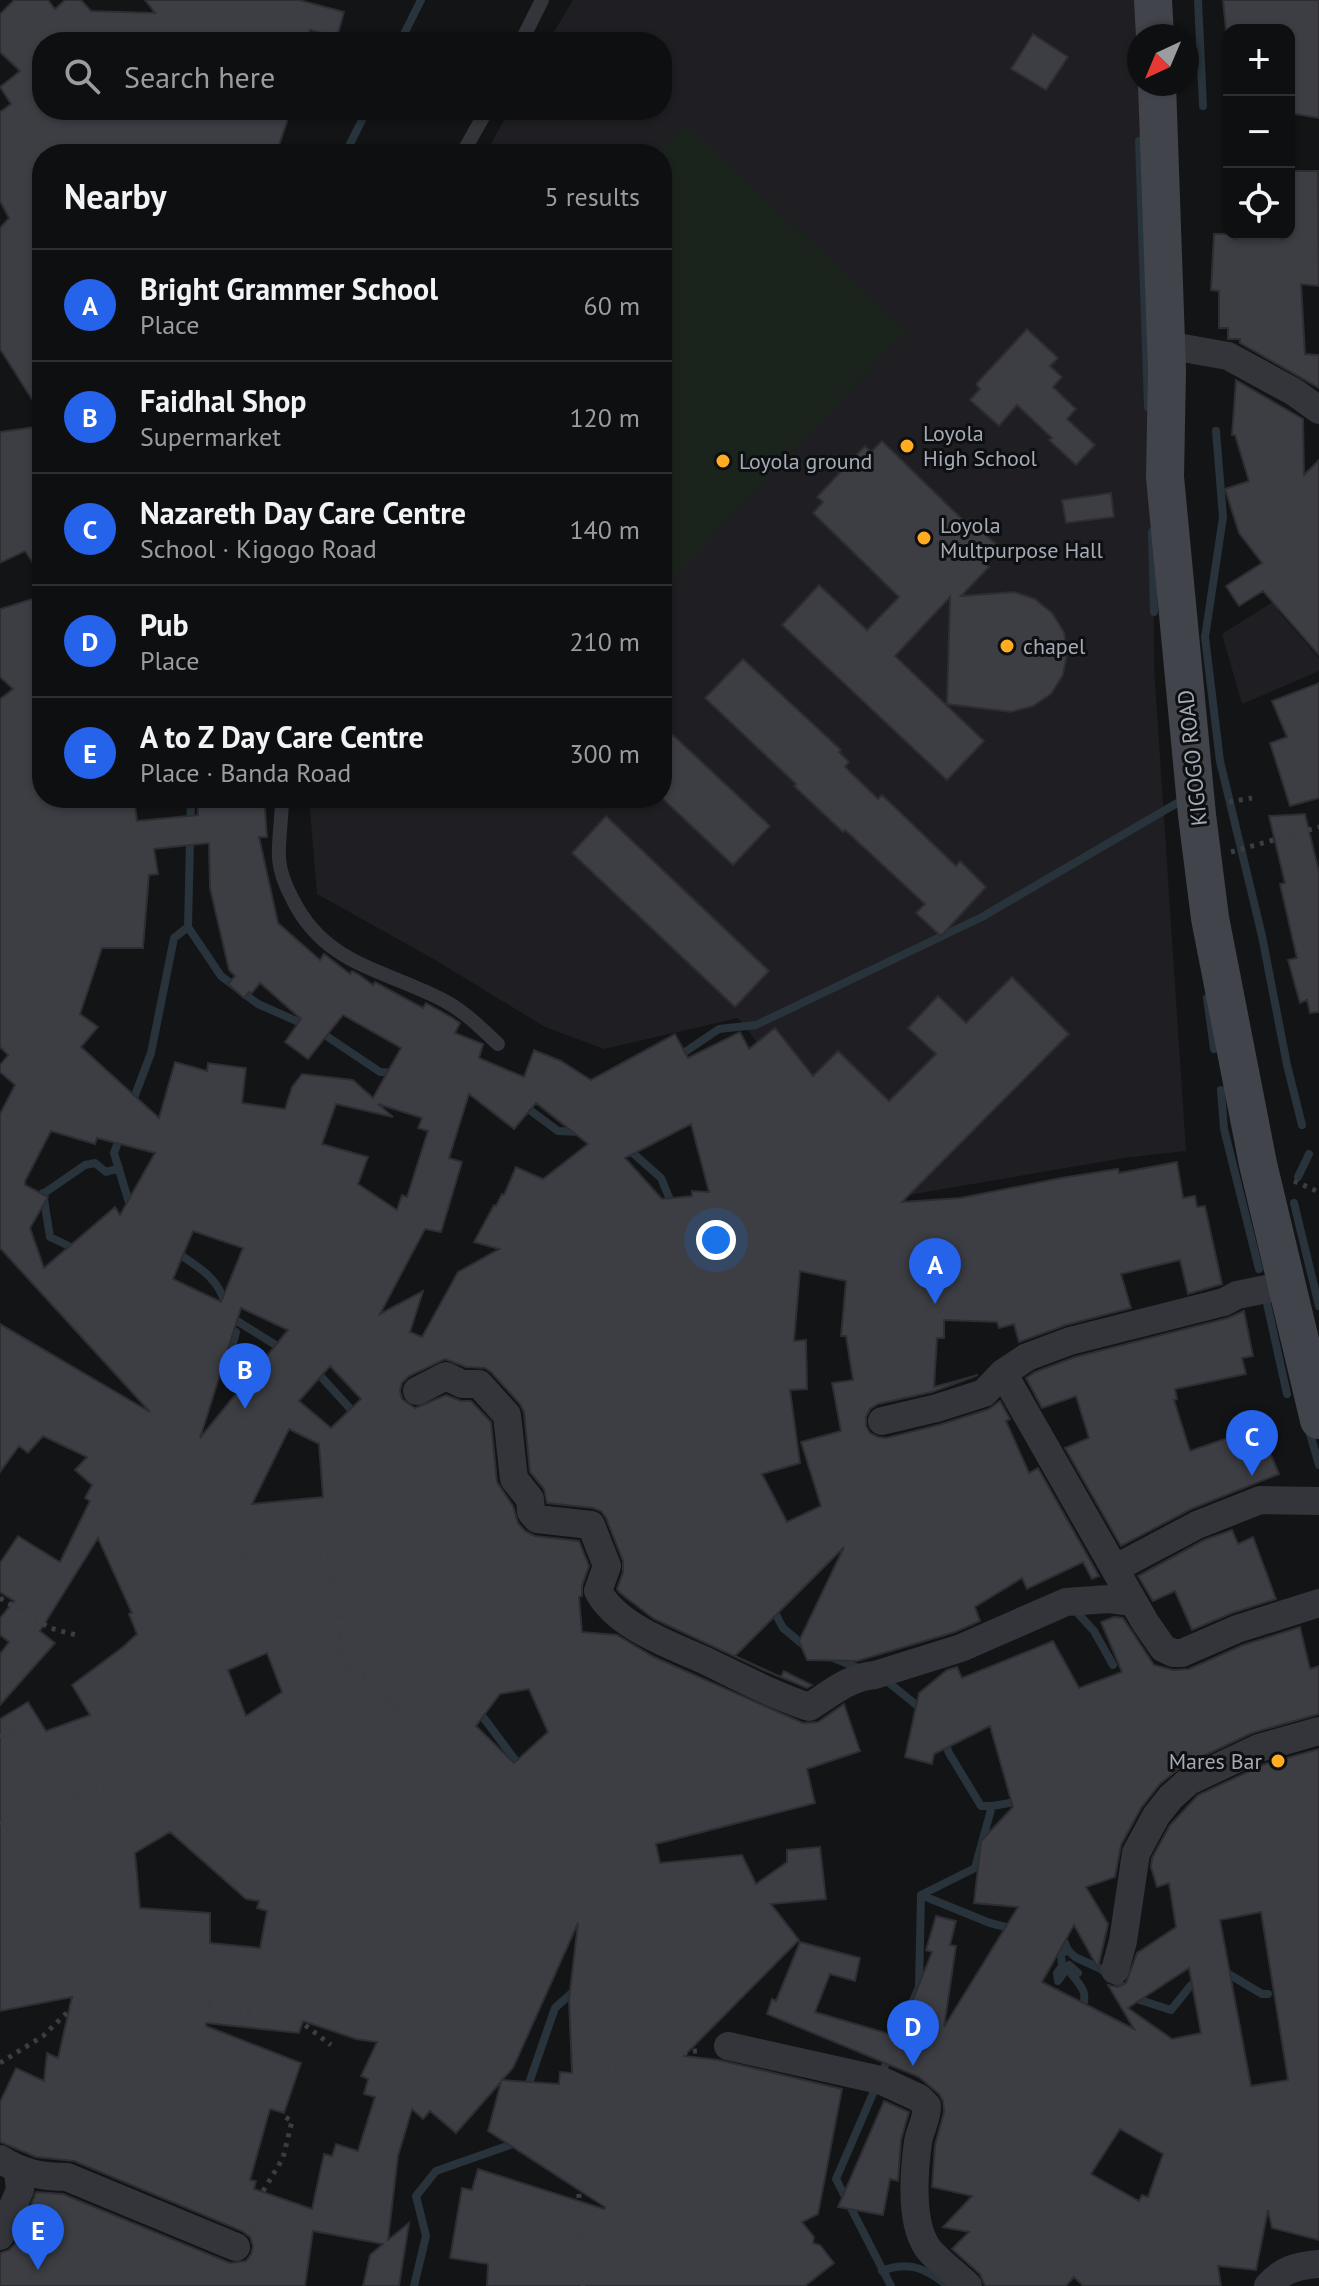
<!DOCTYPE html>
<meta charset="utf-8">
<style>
body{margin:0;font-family:"PT Sans",sans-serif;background:#1c1d1e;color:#f1f3f6}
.controls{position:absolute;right:24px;top:24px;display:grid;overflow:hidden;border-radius:16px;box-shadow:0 2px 6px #0004}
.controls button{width:72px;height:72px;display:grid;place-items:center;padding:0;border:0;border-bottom:2px solid #2e2f30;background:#0e0f10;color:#f1f3f6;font:40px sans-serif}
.compass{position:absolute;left:1127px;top:24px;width:72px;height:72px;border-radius:50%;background:#0e0f10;box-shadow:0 2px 6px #0004;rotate:224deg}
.you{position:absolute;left:716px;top:1240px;width:28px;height:28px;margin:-20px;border:6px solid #fff;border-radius:50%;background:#1a73e8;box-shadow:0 0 0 12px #1a73e833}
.badge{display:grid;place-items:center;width:52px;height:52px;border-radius:50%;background:#2563eb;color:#fff;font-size:26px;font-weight:700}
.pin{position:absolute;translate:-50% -66px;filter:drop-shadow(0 2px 4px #0008)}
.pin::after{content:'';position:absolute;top:42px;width:28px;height:24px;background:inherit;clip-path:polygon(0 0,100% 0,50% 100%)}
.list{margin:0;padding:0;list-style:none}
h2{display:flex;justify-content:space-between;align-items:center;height:104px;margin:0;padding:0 32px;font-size:34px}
h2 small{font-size:26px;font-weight:400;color:#9b9c9f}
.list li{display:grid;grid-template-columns:52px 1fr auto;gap:24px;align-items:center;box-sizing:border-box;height:112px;padding:0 32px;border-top:2px solid #2e2f30}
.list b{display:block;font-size:30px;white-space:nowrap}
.list p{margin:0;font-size:26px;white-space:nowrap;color:#9b9c9f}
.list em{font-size:26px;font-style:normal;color:#9b9c9f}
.icon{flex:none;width:44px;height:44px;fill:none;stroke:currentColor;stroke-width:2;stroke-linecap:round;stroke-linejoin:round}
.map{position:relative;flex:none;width:1319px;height:2286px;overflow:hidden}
.search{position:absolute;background:#0e0f10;box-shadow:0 2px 6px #0004;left:32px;top:32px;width:640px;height:88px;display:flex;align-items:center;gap:20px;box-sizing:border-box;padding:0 28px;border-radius:32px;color:#9b9c9f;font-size:30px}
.panel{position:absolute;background:#0e0f10;box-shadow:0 2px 6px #0004;left:32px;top:144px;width:640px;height:664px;border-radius:32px}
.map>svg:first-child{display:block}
.built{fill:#1f1f23}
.green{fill:#1b241c}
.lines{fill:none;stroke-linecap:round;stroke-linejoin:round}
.stream{stroke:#28333b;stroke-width:8}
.building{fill:#3d3e43;stroke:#2d2d32;stroke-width:2;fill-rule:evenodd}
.path{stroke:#3a3d42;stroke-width:5;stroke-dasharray:4 6;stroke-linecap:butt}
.lane{stroke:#34353b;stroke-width:14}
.street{stroke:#34353b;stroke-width:28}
.secondary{stroke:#42444b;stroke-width:38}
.poi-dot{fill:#ffac22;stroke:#0e0f11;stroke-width:3}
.labels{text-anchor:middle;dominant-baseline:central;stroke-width:6;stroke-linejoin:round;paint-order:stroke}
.poi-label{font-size:22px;fill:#a4aab7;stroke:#0e0f11;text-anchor:start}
.street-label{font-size:22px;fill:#a4aab7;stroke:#0e0f11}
</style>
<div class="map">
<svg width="1319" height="2286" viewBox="0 0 1319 2286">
<rect width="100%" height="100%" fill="#131416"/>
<path class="built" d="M573,0H1143L1139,36V84L1152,224L1154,667L1186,1151L1124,1158L891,1198L854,1166L738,1018L604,1049L545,1027L432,958L317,894L309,798H662V154H485L510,110H662V42H548Z
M1276,600L1282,607L1278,611L1319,658V671L1242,704L1222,634Z"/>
<path class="green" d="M684,123L906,331L662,590V154H654Z"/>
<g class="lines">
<path class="stream" d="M1198,0L1203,106
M400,42L421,0
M1139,141L1148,407
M345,154L367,110
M1216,431L1223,517L1205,637L1220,761L1262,936L1287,1065L1302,1125
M1152,532L1154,612
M188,927L221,976L258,1004L319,1031L380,1072L395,1073
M1207,998L1214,1049
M679,1056L719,1029L756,1025L982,917L1184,799
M1221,1090L1224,1129L1259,1269
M523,1105L558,1131L580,1132
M131,1106L151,1053L174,938L188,927L191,798
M121,1134L114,1153L131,1209
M625,1146L661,1178L673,1207
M1298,1177L1309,1154
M43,1193L50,1237L77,1250
M40,1196L85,1165L95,1163L106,1172L119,1168
M1294,1203L1319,1306
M176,1252C197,1266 219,1278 225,1304
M1266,1299L1287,1394
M229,1316L282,1349
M226,1325L236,1332L225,1376L239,1380L244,1385
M314,1369L356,1415
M1308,1427L1319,1465
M772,1607L783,1628L807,1648
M1073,1608L1094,1631L1113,1665
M831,1657L863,1670
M883,1678L925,1712
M477,1709L522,1769
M992,1806L1021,1801
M921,1895L990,1923L1014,1929
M1058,1935L1063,1939L1068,1950L1061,1954L1062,1966L1057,1973L1058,1981L1069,1965L1078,1973L1070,1972C1082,1988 1089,1991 1081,2012
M1065,1947L1075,1957L1101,1969L1140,2000L1171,2010L1191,1985L1199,1981
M1222,1973H1227L1262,1994H1268
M530,2091L529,2083L555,2008L575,1990
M882,2271C910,2260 926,2269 948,2286
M414,2286L426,2236L416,2196L436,2171L513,2144L516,2140
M891,2286L836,2179L919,1987L921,1895L975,1868L992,1806H981L949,1753L943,1738"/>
</g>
<path class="building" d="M14,0H48L55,9L65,0H81L91,11L155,13L145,0H299L344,12L337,37L310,30L308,42H42V110H291L276,154H42V415L0,349V228L9,218L0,201V112L11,104L0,87L20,71L0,52V14Z
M1223,0H1319V118L1289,113V30H1226Z
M1033,34L1068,57L1046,90L1011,69Z
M1289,171H1318L1319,286L1301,284L1305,354L1319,355V388L1240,343V339H1228V328H1219V291L1211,290L1214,234H1289Z
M1027,329L1058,358L1050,366L1062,377L1053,387L1076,409L1067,419L1095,445L1076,465L1049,440L1052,438L1017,405L999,426L970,400L980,389L976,384Z
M1236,380L1303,419L1304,475L1319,460V655L1263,591L1239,606L1226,586L1262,563L1239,533L1225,489L1249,481L1235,435H1232Z
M42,426V577L25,551L0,563V432Z
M882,441L965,522L969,519L998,546L983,562L989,567L961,596L1014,592L1035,599L1052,613L1064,632L1067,654L1063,675L1051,694L1033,706L1011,712L947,704L950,597L895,656L984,741L947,780L782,625L819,585L867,630L899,597L813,513L823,502L817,497L865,446L871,452Z
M1111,493L1114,517L1066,523L1062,500Z
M42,596V798H134L137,821L198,815V798H264L267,837H259L278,923L320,960L324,954L350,974L352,971L358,974L373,985L375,982L423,1008L426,1003L451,1017L460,1023L455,1033L483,1044L479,1058L524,1077L534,1050L561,1061L591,1080L675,1034L688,1058L740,1032L749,1049L775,1028L813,1076L838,1051L889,1101L936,1054L908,1028L938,996L966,1023L1012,977L1069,1034L902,1202L960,1198L1061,1178L1118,1169L1119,1173L1177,1162L1183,1198L1195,1196L1197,1207L1205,1206L1222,1284L1188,1294L1180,1260L1121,1274L1131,1308L1066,1325L1019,1342L1014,1324L999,1328L997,1322L944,1320V1338H937L934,1387L978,1375L932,1392L878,1404L870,1409L866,1417V1426L870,1433L878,1437L886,1438L942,1424L989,1409L1000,1401L1010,1419L1006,1421L1029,1473L1038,1468L1099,1576L1092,1579L1083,1562L1027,1589L1022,1578L975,1607L980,1621L955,1632L857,1661L807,1660L799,1641L844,1547L735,1656L781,1677L784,1671L812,1685L807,1688L764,1670L654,1619L620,1593L617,1589L623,1572V1561L606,1518L601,1511L593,1508L547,1503L544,1489L530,1472L524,1412L520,1404L491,1372L485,1368L466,1367L445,1359L409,1376L402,1383L400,1391L402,1399L415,1408L446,1395L461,1401H471L491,1422L497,1482L513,1506L518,1523L525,1531L535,1536L579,1541L589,1566L582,1586V1596L579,1597L582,1632L617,1635L654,1657L803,1723L818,1722L844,1704L860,1751L807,1769L815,1803L656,1844L660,1863L742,1855L756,1884L787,1862V1850L820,1847L826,1899L771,1904L799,1940L684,2056L719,2060L842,2089L818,2214L802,2222L814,2237L813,2243L820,2245L834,2263L805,2286H487L488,2264L450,2258L462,2188L472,2190L478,2169L604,2209L605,2207L488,2131L501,2082L456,2133L430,2111L423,2119L412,2109L398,2156L388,2240L409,2223L399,2286H363L370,2255L383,2244L313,2231L305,2286H0V2253L9,2250L16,2243L36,2192L63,2194L230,2263L246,2261L251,2254L253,2246L250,2237L242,2231L74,2161L36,2157L0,2142V2102L16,2068L44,2081L47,2053L58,2058L72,1997L0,2011V1719L28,1702L46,1731L90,1715L72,1685L123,1647L137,1634L129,1614L132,1613L98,1538L40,1631L55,1643L0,1705V1654L9,1642L0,1635V1618L14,1601L0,1592V1563L18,1536L60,1562L90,1501L85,1498L92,1485L75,1470L87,1457L43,1436L28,1453L19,1446L0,1472V1324L150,1412L0,1248V1114L15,1085L0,1072V1065L8,1055L0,1047V699L13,689L0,677V609ZM209,843L210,888L229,970L235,976L228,984L244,998L249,992L251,994L260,983L301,1019L285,1042L308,1059L343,1015L401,1048L373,1098L353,1080L302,1074L292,1087L285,1109L242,1103L246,1068L208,1063L207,1071L175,1062L159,1118L81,1047L98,1027L80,1014L102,948H143L149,875L158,874L154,849ZM469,1094L514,1129L536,1103L588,1144L543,1179L516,1167L504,1195L502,1194L496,1206L494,1205L474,1242L499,1249L458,1272L422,1337L410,1332L423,1291L380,1314L425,1229L441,1232L462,1162L449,1158ZM336,1104L393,1117L378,1104L422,1118L418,1128L428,1131L407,1197L402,1195L397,1210L358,1184L368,1157L322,1144ZM691,1124L709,1192L692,1191V1196L662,1199L625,1158ZM51,1131L95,1144L97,1138L155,1153L120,1215L115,1207L44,1268L30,1228L48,1197L25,1185V1181ZM193,1231L243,1248L221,1302L173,1279ZM800,1271L846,1281L841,1336H846L853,1380L832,1383L841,1431L801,1442L821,1506L787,1522L762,1474L800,1463L790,1390L807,1389L806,1340L794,1341ZM241,1308L288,1330L200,1438ZM330,1366L361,1399L331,1428L299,1401ZM289,1429L319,1444L323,1497L252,1504ZM267,1653L282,1692L246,1716L228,1670ZM529,1689L548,1732L514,1763L476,1726L500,1694ZM170,1832L246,1899L259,1901L257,1908L267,1911L260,1948L210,1943V1913L140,1908L135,1853ZM578,1923L569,1999L572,2073L560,2072L559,2084L502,2080L513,2068ZM303,2021L356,2039L377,2042L361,2076L368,2079L364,2094L375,2097L358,2151L336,2144L332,2156L324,2154L312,2209L254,2189L256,2181L250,2180L270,2109L284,2113L301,2063L206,2026V2023L299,2033Z
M743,659L841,750L839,752L849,762L845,767L878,799L882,795L956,866L960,861L986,887L941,936L916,913L925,904L845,830L843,832L794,786L796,784L705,698Z
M1319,683V798L1290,806L1270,743L1287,737L1272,701Z
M673,735L770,826L733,865L662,798V746Z
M1305,814L1319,872V1012L1310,1013L1307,1000L1300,1003L1288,960L1297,958L1280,884L1285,883L1269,816Z
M606,816L769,971L735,1007L572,853Z
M1244,1311L1253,1356L1242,1358L1246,1374L1175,1389L1177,1399L1174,1400L1190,1451L1259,1427L1279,1474L1191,1509L1121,1546L1065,1448L1089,1438L1076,1396L1042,1408L1026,1378L1035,1372L1075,1357L1228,1318Z
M1232,1530L1238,1544L1253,1537L1276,1599L1232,1613L1192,1630L1175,1591L1153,1601L1138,1576L1204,1540Z
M1114,1617L1123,1618L1154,1665L1173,1670L1189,1669L1243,1645L1300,1627L1310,1669L1319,1666V1714L1252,1733L1182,1766L1160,1784L1141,1808L1121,1845L1115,1877L1086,1887L1108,1924L1098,1968L1074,1925L1042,1982L1134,2029L1108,1985L1118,1987L1126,1983L1137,1953L1176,1927L1169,1883L1157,1887L1151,1867L1152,1858L1170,1825L1198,1795L1265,1764L1319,1749V2240L1272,2228L1268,2210L1256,2270L1218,2266L1221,2286H1083L1074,2277L1066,2286H985L980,2274L952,2249L969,2232L943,2227L972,2196L932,2187L935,2145L944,2112L943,2101L939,2094L919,2077L767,2014L772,1999L776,2001L800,1942L860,1958L855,1981L830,1974L815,2012L903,2038L912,2002L932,1952L926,1950L936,1916L956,1921L950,1945L956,1946L944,2027L1018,1907L974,1903L981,1841L1013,1807L990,1726L934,1754L932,1764L905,1757L919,1693L947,1670L957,1667L962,1678L1053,1641L1079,1688L1122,1672L1101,1622ZM1261,1912L1288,2080L1251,2086L1220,1920ZM1189,1968L1201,2033L1172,2039L1128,2008ZM1120,2129L1163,2154L1148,2197L1142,2195L1139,2201L1091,2174Z
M884,2101L909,2112L901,2140L898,2181L890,2179L883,2215L838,2207Z"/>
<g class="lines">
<path class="path" d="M1229,802L1252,798
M1231,852L1319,827
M1294,1181L1319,1192
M180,1531L182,1521L206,1526L216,1550L242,1551L243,1560L328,1558L344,1631L334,1643L354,1678L372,1673L397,1713L407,1712L413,1719
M0,1598L50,1628L76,1635
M0,1737L30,1723
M0,1824L108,1784
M0,2063L43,2036L77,2003L107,1999H180L301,2022L331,2045
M576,2075L609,2066L653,2061L666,2055L703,2050
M578,2174L583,2286
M253,2229L256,2203L283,2158L292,2121L285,2117"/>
<path class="lane" d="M521,42L542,0
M462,154L487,110
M282,798C282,818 278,839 279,859C280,874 286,887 293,900C325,964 382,969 441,999C463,1010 480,1027 498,1044"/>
<path class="street" d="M1166,345L1228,356L1294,392L1319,410
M1003,1373L1145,1622L1163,1648L1173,1653H1182L1237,1629L1319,1603
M417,1391L446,1376L462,1384H479L507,1415L514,1479L530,1499L531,1512L537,1519L591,1525L607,1566L598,1591C617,1627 671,1645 706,1661C741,1678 773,1695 809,1707C830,1694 849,1677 875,1675L961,1648L1066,1602L1109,1599L1133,1602
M882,1421L937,1408L984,1393L1003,1373L1027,1357L1070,1341L1224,1302L1237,1295L1286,1285
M1116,1568L1197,1525L1260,1500L1319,1501
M1115,1970L1123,1941L1136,1853L1156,1816L1171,1797L1189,1781L1259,1748L1319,1731
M728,2046L880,2080L919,2098L927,2106C927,2119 920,2130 918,2142C914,2171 910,2222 927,2247C934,2258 957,2275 968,2286
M0,2159C21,2173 42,2177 67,2177L236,2247
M0,2236L20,2190L18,2171
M1268,2286C1283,2269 1297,2266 1319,2264"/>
<path class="secondary" d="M1153,0L1155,36
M1157,84L1167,370L1165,477L1197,815L1210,918L1258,1164L1319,1420"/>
</g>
<g class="poi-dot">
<circle cx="907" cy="446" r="8"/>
<circle cx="723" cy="461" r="8"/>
<circle cx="924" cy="538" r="8"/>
<circle cx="1007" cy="646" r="8"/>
<circle cx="1278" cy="1761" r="8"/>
</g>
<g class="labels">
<g class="poi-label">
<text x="923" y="433">Loyola<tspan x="923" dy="25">High School</tspan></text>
<text x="739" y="461">Loyola ground</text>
<text x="940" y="525">Loyola<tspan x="940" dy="25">Multpurpose Hall</tspan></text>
<text x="1023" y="646">chapel</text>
<text x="1262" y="1761" text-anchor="end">Mares Bar</text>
</g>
<g class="street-label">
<text transform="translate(1192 758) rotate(-96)">KIGOGO ROAD</text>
</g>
</g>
</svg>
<div class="controls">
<button>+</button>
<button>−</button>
<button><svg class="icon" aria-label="locate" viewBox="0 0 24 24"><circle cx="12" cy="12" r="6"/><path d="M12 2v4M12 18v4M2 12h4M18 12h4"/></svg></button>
</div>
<svg class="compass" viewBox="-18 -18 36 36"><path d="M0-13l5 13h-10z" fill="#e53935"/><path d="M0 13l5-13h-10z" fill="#9b9c9f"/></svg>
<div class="you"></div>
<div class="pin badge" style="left:935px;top:1304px">A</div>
<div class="pin badge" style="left:245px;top:1409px">B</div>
<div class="pin badge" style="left:1252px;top:1476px">C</div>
<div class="pin badge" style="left:913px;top:2066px">D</div>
<div class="pin badge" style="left:38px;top:2270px">E</div>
<div class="search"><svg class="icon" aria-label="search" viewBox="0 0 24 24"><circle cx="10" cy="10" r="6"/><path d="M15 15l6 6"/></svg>Search here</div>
<section class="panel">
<h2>Nearby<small>5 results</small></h2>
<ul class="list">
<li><span class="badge">A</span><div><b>Bright Grammer School</b><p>Place</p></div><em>60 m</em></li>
<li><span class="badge">B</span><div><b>Faidhal Shop</b><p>Supermarket</p></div><em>120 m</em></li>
<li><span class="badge">C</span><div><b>Nazareth Day Care Centre</b><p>School · Kigogo Road</p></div><em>140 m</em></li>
<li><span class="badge">D</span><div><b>Pub</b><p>Place</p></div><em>210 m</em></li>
<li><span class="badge">E</span><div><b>A to Z Day Care Centre</b><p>Place · Banda Road</p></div><em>300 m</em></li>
</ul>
</section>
</div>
